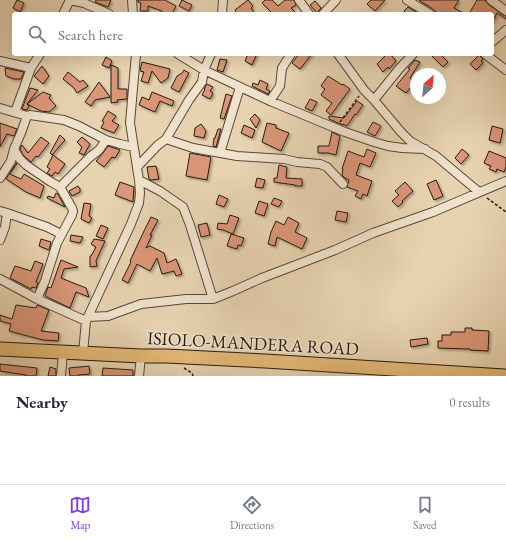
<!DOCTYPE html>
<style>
body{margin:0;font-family:"EB Garamond",serif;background:#f6f6f7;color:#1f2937}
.compass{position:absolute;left:410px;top:68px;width:36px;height:36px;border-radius:50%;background:#fff;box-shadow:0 4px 16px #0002;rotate:27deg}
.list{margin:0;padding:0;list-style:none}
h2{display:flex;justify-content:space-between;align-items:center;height:52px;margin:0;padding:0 16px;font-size:17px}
h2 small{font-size:13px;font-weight:400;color:#747a83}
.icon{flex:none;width:22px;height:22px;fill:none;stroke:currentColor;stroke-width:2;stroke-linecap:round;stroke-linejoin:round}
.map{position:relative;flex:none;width:506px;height:376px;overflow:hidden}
.search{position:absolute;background:#fff;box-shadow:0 4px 16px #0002;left:12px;right:12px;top:12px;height:44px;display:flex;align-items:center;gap:10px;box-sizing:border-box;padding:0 14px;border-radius:4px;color:#747a83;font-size:15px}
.sheet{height:108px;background:#fff}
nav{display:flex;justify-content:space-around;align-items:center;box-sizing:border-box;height:56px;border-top:1px solid #e0e1e3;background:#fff;font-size:11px;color:#747a83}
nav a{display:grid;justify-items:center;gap:2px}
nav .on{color:#7c3aed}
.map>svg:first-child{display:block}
.building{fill:#db9678;stroke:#251b0f;filter:url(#shadow)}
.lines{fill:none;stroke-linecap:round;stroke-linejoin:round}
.minor-casing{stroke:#564938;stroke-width:10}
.trunk-casing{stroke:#251b0f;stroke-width:15}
.path{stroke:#251b0f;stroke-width:1.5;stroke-dasharray:3 2;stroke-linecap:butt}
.minor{stroke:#f0e2cc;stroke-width:8}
.trunk{stroke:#e4ba78;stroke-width:13}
.labels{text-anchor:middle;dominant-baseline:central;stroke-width:3;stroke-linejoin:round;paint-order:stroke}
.street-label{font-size:18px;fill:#251b0f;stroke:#f0e2cc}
</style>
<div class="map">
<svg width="506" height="376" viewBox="0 0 506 376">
<defs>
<filter id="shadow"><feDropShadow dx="2" dy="2" stdDeviation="1" flood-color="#0004"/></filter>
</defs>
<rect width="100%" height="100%" fill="#e8d3b1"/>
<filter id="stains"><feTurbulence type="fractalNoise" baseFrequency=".005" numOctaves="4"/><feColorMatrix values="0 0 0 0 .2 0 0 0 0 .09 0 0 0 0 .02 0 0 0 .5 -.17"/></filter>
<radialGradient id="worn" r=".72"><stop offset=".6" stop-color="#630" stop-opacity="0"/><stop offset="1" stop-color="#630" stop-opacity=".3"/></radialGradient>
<path class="building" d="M17,0L24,3L20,12L13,8Z
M96,0H111L108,7L95,2Z
M138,0H165L176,6L172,14H161L162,11L148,6V11H140L141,3L138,2Z
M182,0L192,5L189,11L179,6Z
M248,0L253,6L251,8L255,14H237L235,10Z
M265,0H272L278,6L285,0H294L296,5L291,8L297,14H273L262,3Z
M371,0H385L375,11L367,4Z
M419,0H459L454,8L465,14H439L430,7L420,1Z
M477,0H484L486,1L488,4L503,15L506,16V19L497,13L492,23V14H469Z
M315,1L321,8L317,13L310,5Z
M408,7L419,14H408L404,11Z
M248,54H257L252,65L245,61Z
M299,54H312L300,69L292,63Z
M387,54H390L396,61L389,69L388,67L383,72L377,64Z
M430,54H440L448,62L443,67Z
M480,54V56L483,59L481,61L483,63L476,70L470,64Z
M106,57L112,61L109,68L102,65Z
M220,59L227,60L223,72L217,70Z
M415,60L420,62L410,78L415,82L406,93L396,86L410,69L408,68Z
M142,62L170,69L168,78L161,83L152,71L148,83L141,81L144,72L140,71Z
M111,65L118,68V89H127V99L117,100L118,102L111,103Z
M42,66L49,76L43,84L34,76Z
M5,68L24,72L21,79H14L6,76Z
M184,70L189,73L179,92L171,88L177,76L182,73Z
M68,72L80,82L83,80L88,86L77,93L74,88L63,79Z
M328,76L342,85L343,84L350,89L331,115L326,111L332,103L321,95L325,89L321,86Z
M260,80L268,84L266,89L270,91L268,94L252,86L253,83L258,85Z
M99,82L110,97L95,100L91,106L85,102Z
M207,84L213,87L210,91L213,93L210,99L202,95L205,89H204Z
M30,88L38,90L27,104L29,106L27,110L22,109Z
M43,92L51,95L49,98L56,106L49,112L41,111L27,104Z
M152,92L174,101L172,106L160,101L155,112L139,105L142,97L149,100Z
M226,94L232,96L224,119L220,118Z
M310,99L317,102L312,111L305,108Z
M357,101L363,105L356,115L355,114L347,126L343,124V125L329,119V116L344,118Z
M108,111L116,116L112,121L119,125L114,133L101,128L104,122L102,121Z
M255,114L260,120L256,128L250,119Z
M373,122L381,126L375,136L367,132Z
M0,123L17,129L14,136L7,134L0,147Z
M267,123L276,125V128L289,133L281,151L262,142Z
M201,124L206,131L204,138L194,136L195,128Z
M244,125L255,130L252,138L241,133Z
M492,126L503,129L500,143L489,140Z
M218,129H221L216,147L213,146L214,138H215Z
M332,132L340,136L336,155L328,153H318V146H329Z
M60,135L65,140L52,155L50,153Z
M41,137L49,143L38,157L36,156L31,162L23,155L20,149L22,145L28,153Z
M82,137L90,144L84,155L79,153L82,147L77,142Z
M108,146L120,150L115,158L112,157L104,167L96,161L103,153Z
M367,149L376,153L370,167L360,163L356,175L372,181L367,196L363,194L361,199L355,196L358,191L347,187L349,180L345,178L342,175L343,169H342L348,151L364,157Z
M462,149L469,155L461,164L455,158Z
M489,151L506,158V167L504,172L497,169L496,172L489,169L491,166L484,163Z
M190,153L211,157L207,180L186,176Z
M53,155L65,164L58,174L55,172L52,176L47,173L50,169L47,167Z
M16,163L17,164L10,174L21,179L24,174L44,186L40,198L26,192L6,179Z
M279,165L287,167L286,178L302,179V186H295V185L274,182V178H277Z
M156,166L159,179L151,180L149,179L147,167Z
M257,178L265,180L263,188L255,187Z
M436,180L443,196L434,200L427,184Z
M120,182L134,187L133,202L115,195Z
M405,182L413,191L402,201L403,202L398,207L392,201L399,195L395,191Z
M78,186L80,189V192L72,196L69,191Z
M56,193L58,194L65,207L47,198L48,196L54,198Z
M219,195L228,199L224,207L216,204Z
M274,198L282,201L279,207L271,204Z
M259,201L268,204L264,216L255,213Z
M84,203L91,204L89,216L92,218L89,223L81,219Z
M337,211L348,213L346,222L335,220Z
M230,215L239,218L233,234L223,230L217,229L218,223L227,224Z
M151,217L158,220L150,235H152L146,248L150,246L164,253L167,263L176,259L182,274L176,276L174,271L162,274L157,258L150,271L137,264L128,283L122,280L131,262L130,261L144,231Z
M288,217L299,223L295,232L307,238L302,249L277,237L275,246L268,244L271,232L276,221L284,225Z
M207,223L210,235L201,237L198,225Z
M101,225L108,228L103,239L96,236Z
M231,234L244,238L241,246L238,245L237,249L227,246Z
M71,235L83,237L80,243L70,241Z
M41,239L51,242L49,250L39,246Z
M94,239L105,241L96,261L97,266L90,267V256H91L96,247L91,244Z
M61,260L78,267L64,269L61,278L86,288L89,297L76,292L70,308L45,296L48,287L51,288Z
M35,261L43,264L36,282L38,283L36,288L32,287L31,289L10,278L15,266L31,271Z
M16,305L36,308L37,305L49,310L41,331L59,333L58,341L43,340L9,331L11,324L0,321V315L12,319Z
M465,328H472V330L489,331L488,351L470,350V349L438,348V341H442V335H451V332H465Z
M427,338L428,344L411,347L410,340Z
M0,364L37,368L36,376H26V375L0,371Z
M89,366L90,374L78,375V376H70L69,368Z
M50,367L56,369V376H48Z
M103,368L133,370V376H102Z"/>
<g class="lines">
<g class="minor-casing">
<path id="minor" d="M132,0L133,14
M299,0L309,14
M407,0L430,14
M491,0L506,11
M63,14L70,0L84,3L109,14
M222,14L223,0
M323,14L336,0
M492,42L506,30
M178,54L204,70L270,101L345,132L374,142L388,146L402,148L425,149
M338,54L364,90L374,100L401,132L410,141L436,156L479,192
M485,54L506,70
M0,61L31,68
M374,100L399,69L413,54
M270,101L280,86L282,68L291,54
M0,108L27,116L30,115L64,120L79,126L106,140L120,144L133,147
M15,112L31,68L40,54
M166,139L193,148L237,156L268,158L284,159L297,162L320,164L327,167L343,184
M14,149L19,158L26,165L51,182L60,187L72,208L73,211L72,215L57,243L45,281L37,299
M220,153L240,87
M138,166L158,145L166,139L189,100L202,82L204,70L211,54
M0,178L11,161L14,149L21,133L27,116
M139,180L160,191L183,207L190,225L213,299
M60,187L90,157L99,150L106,140
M0,211L7,213L5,227L0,240
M7,213L47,227L61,234
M0,279L37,299L86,321
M88,317L108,316L141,304L186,299H213L233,291L262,278L335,250L373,233L433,212L506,181
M83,353L86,321L131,224L139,203L140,193L139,180L130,123L136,54
M61,376L63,353
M139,376L141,356"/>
</g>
<g class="trunk-casing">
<path id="trunk" d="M0,349L141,356H166L265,361L504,376"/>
</g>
<path class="path" d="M340,122L359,96
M487,198L506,212
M184,368L192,373L193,376"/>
<use href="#minor" class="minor"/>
<use href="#trunk" class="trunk"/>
</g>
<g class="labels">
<g class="street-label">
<text transform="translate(253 343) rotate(3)">ISIOLO-MANDERA ROAD</text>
</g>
</g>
<rect width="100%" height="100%" filter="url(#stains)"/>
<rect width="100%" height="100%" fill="url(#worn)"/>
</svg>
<svg class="compass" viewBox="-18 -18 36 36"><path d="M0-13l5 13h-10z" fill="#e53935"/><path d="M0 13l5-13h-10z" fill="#747a83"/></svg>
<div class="search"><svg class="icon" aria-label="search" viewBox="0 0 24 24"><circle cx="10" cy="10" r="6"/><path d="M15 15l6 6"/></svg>Search here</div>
</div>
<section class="sheet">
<h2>Nearby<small>0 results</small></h2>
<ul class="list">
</ul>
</section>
<nav>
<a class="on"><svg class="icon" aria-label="map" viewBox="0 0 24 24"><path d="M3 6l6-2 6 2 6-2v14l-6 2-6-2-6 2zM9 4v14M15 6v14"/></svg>Map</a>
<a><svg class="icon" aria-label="directions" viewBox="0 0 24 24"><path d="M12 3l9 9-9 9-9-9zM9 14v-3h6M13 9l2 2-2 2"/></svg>Directions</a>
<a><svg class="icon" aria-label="saved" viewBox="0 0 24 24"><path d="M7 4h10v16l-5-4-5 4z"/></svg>Saved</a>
</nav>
